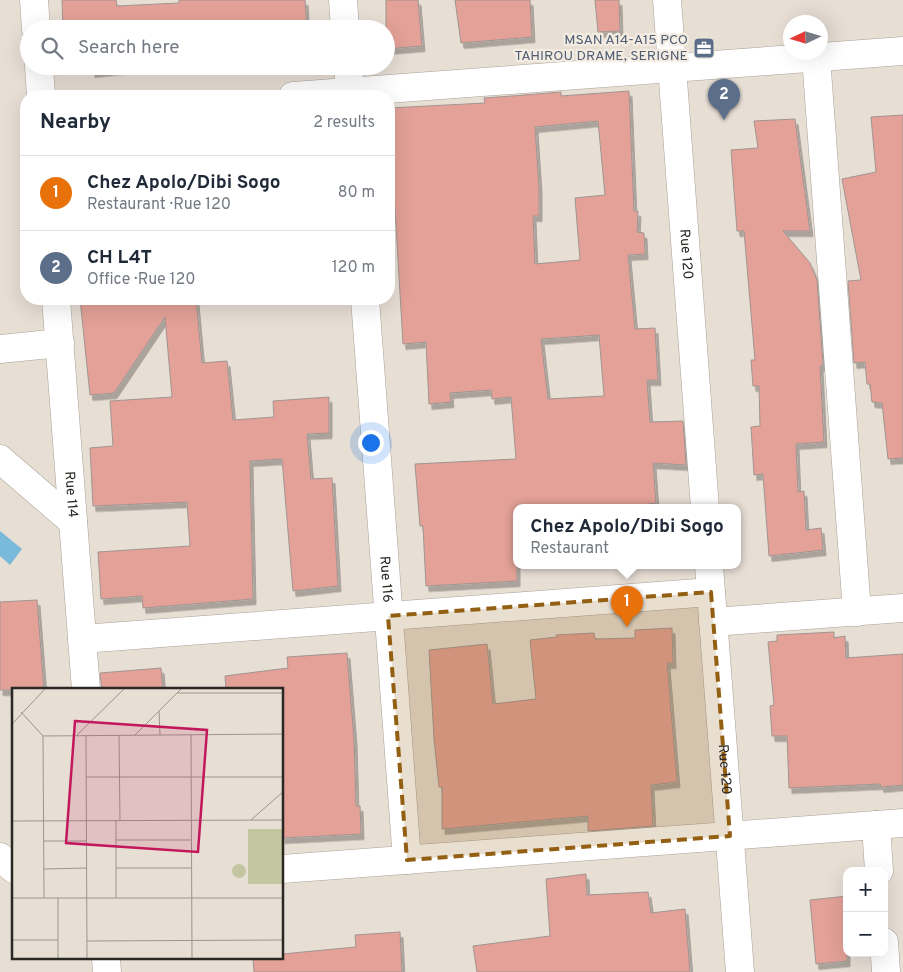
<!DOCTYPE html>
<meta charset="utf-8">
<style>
body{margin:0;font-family:Overpass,sans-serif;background:#f6f6f7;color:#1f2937}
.controls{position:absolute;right:15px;bottom:15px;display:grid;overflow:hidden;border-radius:10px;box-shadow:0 5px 20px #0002}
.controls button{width:45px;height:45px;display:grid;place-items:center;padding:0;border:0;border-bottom:1px solid #e0e1e3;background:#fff;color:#1f2937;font:25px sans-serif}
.compass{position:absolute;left:783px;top:15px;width:45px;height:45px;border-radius:50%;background:#fff;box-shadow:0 5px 20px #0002;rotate:266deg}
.you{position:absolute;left:370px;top:442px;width:18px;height:18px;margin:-12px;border:4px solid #fff;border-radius:50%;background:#1a73e8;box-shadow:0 0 0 8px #1a73e833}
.badge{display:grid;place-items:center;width:32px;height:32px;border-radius:50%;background:#935f13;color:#fff;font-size:16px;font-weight:700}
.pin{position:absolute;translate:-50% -41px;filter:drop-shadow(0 1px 2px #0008)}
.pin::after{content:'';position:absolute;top:26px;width:18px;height:15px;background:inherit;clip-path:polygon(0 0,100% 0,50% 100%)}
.popup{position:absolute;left:513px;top:504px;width:228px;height:65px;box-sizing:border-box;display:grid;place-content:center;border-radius:10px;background:#fff;filter:drop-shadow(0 1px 4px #0005);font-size:16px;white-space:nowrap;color:#747a83}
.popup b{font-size:19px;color:#1f2937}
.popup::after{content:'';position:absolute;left:50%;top:100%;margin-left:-10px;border:10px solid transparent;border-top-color:#fff}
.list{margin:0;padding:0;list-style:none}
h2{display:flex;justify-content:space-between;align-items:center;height:65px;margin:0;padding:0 20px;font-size:21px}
h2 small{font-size:16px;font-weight:400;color:#747a83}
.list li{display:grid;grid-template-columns:32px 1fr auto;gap:15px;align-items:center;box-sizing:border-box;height:75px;padding:0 20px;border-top:1px solid #e0e1e3}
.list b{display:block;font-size:19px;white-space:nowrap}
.list p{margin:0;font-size:16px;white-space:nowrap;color:#747a83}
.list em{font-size:16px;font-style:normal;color:#747a83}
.icon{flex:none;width:28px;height:28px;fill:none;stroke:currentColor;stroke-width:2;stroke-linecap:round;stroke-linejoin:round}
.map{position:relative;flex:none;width:903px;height:972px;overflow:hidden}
.search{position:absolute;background:#fff;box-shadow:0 5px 20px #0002;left:20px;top:20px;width:375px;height:55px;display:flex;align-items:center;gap:12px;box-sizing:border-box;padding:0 18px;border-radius:28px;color:#747a83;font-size:19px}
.panel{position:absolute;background:#fff;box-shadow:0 5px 20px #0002;left:20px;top:90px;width:375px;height:215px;border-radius:20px}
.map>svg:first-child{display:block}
.water{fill:#79b9da}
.building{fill:#e3a197;stroke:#a29492;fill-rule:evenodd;filter:url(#shadow)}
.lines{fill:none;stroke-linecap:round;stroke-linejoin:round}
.street-casing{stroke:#a9a197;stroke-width:29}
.street{stroke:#fff;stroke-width:28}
.marked{fill:#935f13;fill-opacity:0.2;stroke:#935f13;stroke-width:4;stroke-dasharray:10 6;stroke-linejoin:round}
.labels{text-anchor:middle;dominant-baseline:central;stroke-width:4.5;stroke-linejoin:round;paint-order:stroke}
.service-label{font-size:14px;fill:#4e5e75;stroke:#f4ece1;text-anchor:end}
.street-label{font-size:14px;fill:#2b2824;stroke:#f4ece1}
.inset-road{fill:none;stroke:#9c958e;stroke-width:1}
.view{fill:#c2185b;fill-opacity:0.15;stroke:#c2185b;stroke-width:2.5}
.inset-edge{fill:none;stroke:#2b2824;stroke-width:2.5}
</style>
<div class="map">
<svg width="903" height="972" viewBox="0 0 903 972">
<defs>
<filter id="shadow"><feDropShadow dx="3" dy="5.5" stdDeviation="0" flood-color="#0004"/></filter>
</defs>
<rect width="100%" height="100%" fill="#e7ded4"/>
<path class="water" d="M0,531L22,549L10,565L0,556Z"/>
<path class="building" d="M62,0H116L117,6L179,3V0H305L307,29H273L272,23L195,29H63Z
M386,0H418L422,46L386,49Z
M455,0H530L532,37L461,43Z
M595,0H619L620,31L598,32Z
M92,66H126V68L92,72Z
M629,91L634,211H638L637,232L644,233L645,254L628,255L635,329L655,328L658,380H647L650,422L683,421L686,465L653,463L656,503L621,508H517V581L426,586L423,526H420L415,464L516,459L511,397L492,399L491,390L450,393L451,402L429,404L426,342L403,344L389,108L485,103L484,98L512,96L561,92V96ZM598,121L605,195L575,198L580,260L535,264L533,216H539V187L535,127ZM599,335L604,396L548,399L541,339Z
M903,115V458L888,459L882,403L872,402L870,384H867L865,362L854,363L848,281L861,280L842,179L876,172L871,117Z
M795,119L810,231H783L810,263L817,280L823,365L820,366L824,442L796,444L798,492L804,491L806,530L821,528L823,550L769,556L763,474L754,475L751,427L760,426L759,386H753L751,360H755L744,231H737L731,150L758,148L754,121Z
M80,299H196L202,363L227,361L233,420L274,417L273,401L329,397V433L307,434L311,479L332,478L338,586L293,591L282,459L250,461L253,599L143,608L142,596L101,599L98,552L190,546L187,502L93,506L90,448L113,446L110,401L172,397L165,317L114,393L90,395Z
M37,600L44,690H0V602Z
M672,628L673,663H667L677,782L651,785L653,826L588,831V816L442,829V787H439L434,739L429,650L487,644L493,704L536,699L530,640L557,637L556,635L594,633L595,639L635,638V630Z
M834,632V638L845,636L846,658L903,654V785L881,787L880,784L789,788L787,736H772L770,706L774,705L768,642L777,641V635Z
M347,653L354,739L356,806H360L361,834L282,838V690H226L225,676L288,668L287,657Z
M161,668L163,690H102L100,673Z
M586,874L587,895L648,892L651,913L685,909L690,972H477L473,946L550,936L546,879Z
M847,896V961L816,964L810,900Z
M400,932L402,972H254L253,958H282V954L356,947L355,935Z"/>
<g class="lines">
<g class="street-casing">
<g id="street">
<path d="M34,0L36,29"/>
<path d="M343,0L345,29"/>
<path id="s1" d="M667,0L705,508"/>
<path d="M816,57L857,612"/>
<path d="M39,66L41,96"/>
<path d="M348,66L350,96"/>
<path d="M293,96L903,51"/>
<path id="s2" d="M56,299L86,690"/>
<path id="s3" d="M365,299L407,860"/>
<path d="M0,349L60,343"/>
<path d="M0,459L73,522"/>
<path id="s4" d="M709,566L740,972"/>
<path d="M713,622L903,608"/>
<path d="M82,639L711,592"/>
<path d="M876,825L879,871"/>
<path d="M0,857L14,869"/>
<path d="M282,869L903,823"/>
<path d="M884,942L886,972"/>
<path d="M106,958L107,972"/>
</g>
</g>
<use href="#street" class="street"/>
</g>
<path class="marked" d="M711,592L730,836L407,860L388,616Z"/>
<defs>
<g id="office-square" transform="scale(1.125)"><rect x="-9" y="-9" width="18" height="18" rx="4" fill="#5c6f8a" stroke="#f4ece1"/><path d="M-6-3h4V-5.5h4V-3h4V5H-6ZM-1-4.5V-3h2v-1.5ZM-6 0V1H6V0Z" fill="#fff"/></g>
</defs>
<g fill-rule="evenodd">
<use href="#office-square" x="704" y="48"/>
</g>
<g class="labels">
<g class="service-label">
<text x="688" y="40">MSAN A14-A15 PCO<tspan x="688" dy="16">TAHIROU DRAME, SERIGNE</tspan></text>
</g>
<g class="street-label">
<text stroke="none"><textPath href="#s1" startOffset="255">Rue 120</textPath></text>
<text stroke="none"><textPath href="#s2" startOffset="196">Rue 114</textPath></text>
<text stroke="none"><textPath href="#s3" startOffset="281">Rue 116</textPath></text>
<text stroke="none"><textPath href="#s4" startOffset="204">Rue 120</textPath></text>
</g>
</g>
<g transform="translate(12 688)">
<rect width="271" height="271" fill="#e7ded4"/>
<path d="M236,141H271V196H236ZM220 183a7 7 0 1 1 14 0a7 7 0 1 1-14 0Z" fill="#c4c6a1"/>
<path class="inset-road" d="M165,5H272M147,23L148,47M9,24L31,48M0,36L33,1M65,47L112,1M74,47L75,270M107,47L108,133M123,47L169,1M179,47L180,270M31,48L272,46M31,48L32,210M74,89H272M239,132L272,103M0,133L272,132M104,133V210M104,152H179M32,153H75M104,180H179M32,181L75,180M0,210H272M46,210V270M0,252H46M75,253L272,252"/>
<path class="view" d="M63,33L195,42L186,164L54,155Z"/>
<rect width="271" height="271" class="inset-edge"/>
</g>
</svg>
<div class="controls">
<button>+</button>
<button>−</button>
</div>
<svg class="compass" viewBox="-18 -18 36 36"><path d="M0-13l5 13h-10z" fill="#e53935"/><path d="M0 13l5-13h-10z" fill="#747a83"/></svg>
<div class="you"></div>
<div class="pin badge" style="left:627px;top:627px;background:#e8710a">1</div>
<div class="popup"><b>Chez Apolo/Dibi Sogo</b>Restaurant</div>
<div class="pin badge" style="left:724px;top:120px;background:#5c6f8a">2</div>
<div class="search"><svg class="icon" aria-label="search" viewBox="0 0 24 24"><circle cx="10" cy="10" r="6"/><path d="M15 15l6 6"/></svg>Search here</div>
<section class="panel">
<h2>Nearby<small>2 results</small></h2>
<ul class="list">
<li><span class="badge" style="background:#e8710a">1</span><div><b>Chez Apolo/Dibi Sogo</b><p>Restaurant · Rue 120</p></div><em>80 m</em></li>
<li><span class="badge" style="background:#5c6f8a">2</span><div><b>CH L4T</b><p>Office · Rue 120</p></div><em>120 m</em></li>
</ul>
</section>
</div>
